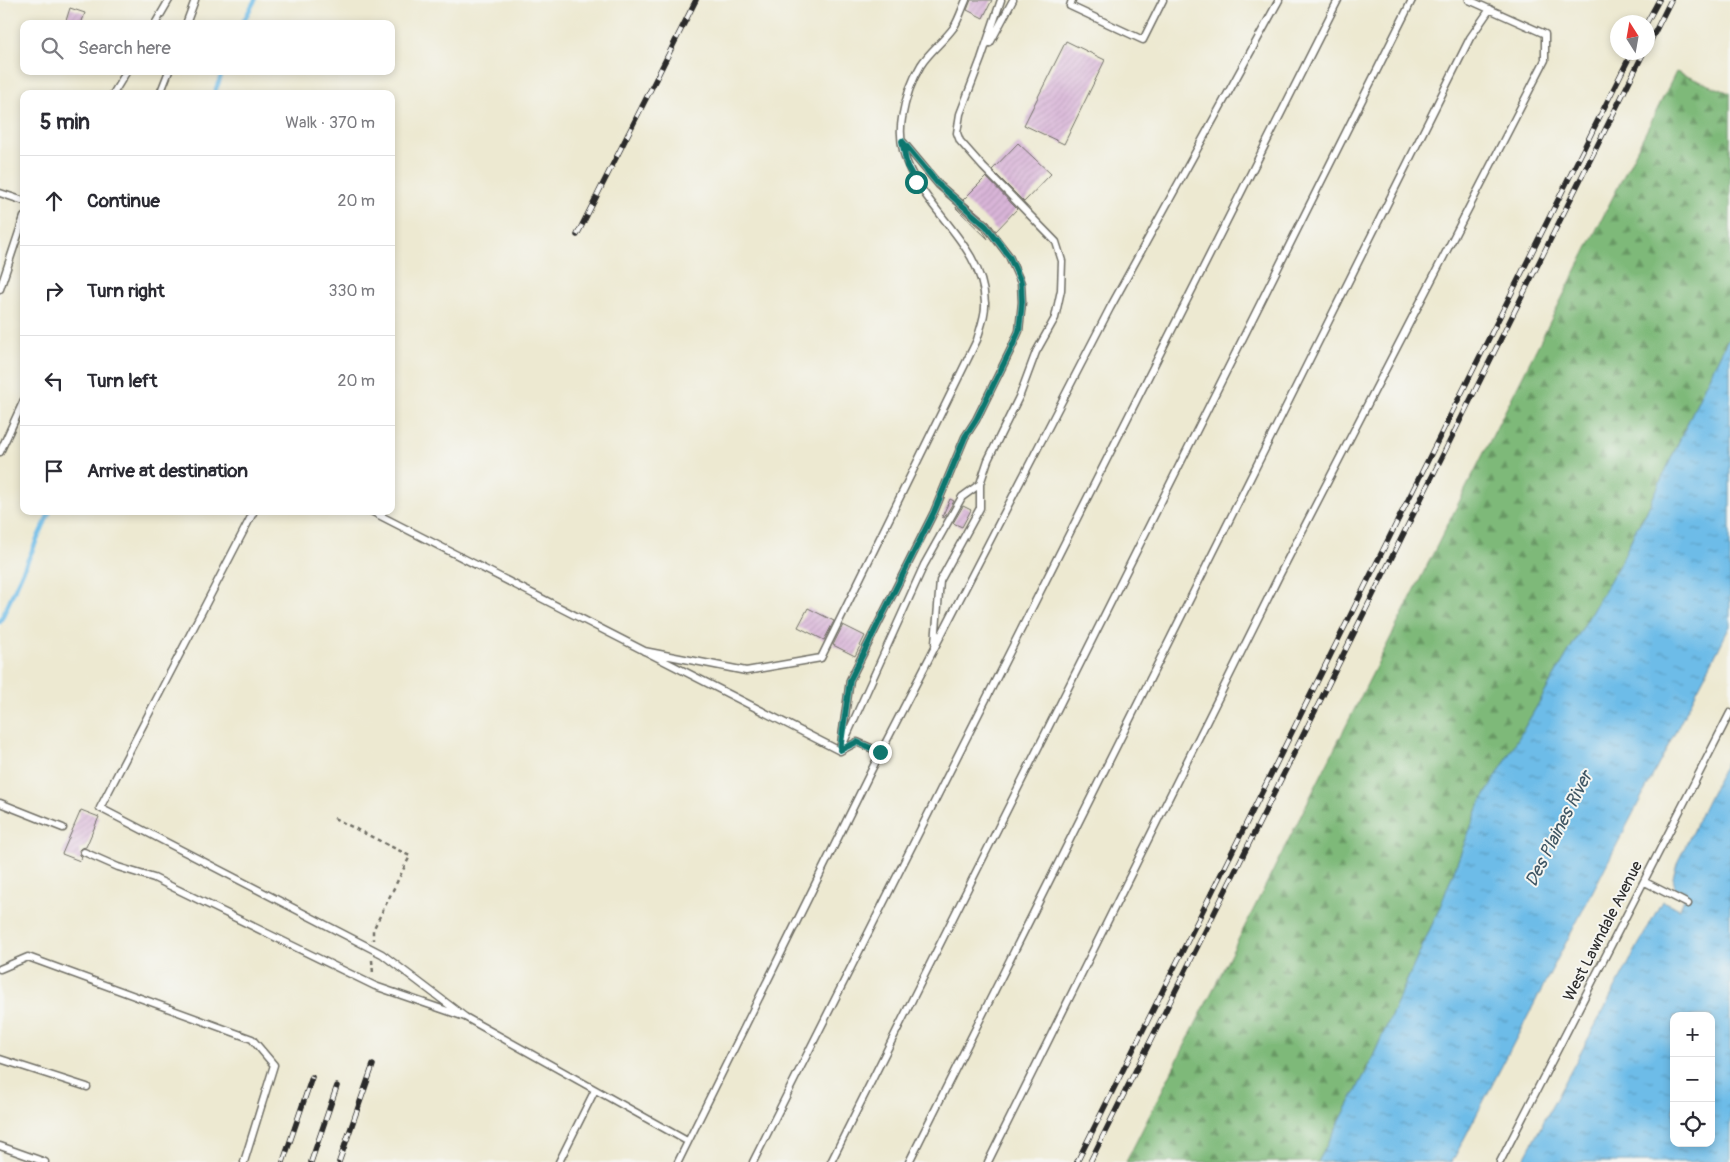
<!DOCTYPE html>
<meta charset="utf-8">
<style>
body{margin:0;font-family:Pangolin,sans-serif;background:#f2f2f3;color:#2b2b33}
.controls{position:absolute;right:15px;bottom:15px;display:grid;overflow:hidden;border-radius:10px;box-shadow:0 2px 8px #0003}
.controls button{width:45px;height:45px;display:grid;place-items:center;padding:0;border:0;border-bottom:1px solid #e1e1e2;background:#fff;color:#2b2b33;font:25px sans-serif}
.compass{position:absolute;left:1610px;top:15px;width:45px;height:45px;border-radius:50%;background:#fff;box-shadow:0 2px 8px #0003;rotate:349deg}
.stop{position:absolute;width:15px;height:15px;margin:-11px;border:4px solid #0f766e;border-radius:50%;background:#fff}
.stop.end{background:#0f766e;border-color:#fff;box-shadow:0 1px 5px #0008}
.list{margin:0;padding:0;list-style:none}
h2{display:flex;justify-content:space-between;align-items:center;height:65px;margin:0;padding:0 20px;font-size:21px}
h2 small{font-size:16px;font-weight:400;color:#7c7c81}
.list li{display:grid;grid-template-columns:32px 1fr auto;gap:15px;align-items:center;box-sizing:border-box;height:90px;padding:0 20px;border-top:1px solid #e1e1e2}
.list b{display:block;font-size:19px;white-space:nowrap}
.list em{font-size:16px;font-style:normal;color:#7c7c81}
.icon{flex:none;width:28px;height:28px;fill:none;stroke:currentColor;stroke-width:2;stroke-linecap:round;stroke-linejoin:round}
.map{position:relative;flex:none;width:1730px;height:1162px;overflow:hidden}
.search{position:absolute;background:#fff;box-shadow:0 2px 8px #0003;left:20px;top:20px;width:375px;height:55px;display:flex;align-items:center;gap:12px;box-sizing:border-box;padding:0 18px;border-radius:10px;color:#7c7c81;font-size:19px}
.panel{position:absolute;background:#fff;box-shadow:0 2px 8px #0003;left:20px;top:90px;width:375px;height:425px;border-radius:10px}
.map>svg:first-child{display:block}
.forest{fill:url(#forest-firs);stroke:#547252}
.water{fill:url(#water-ripples);stroke:#4c748a;fill-rule:evenodd}
.lines{fill:none;stroke-linecap:round;stroke-linejoin:round}
.stream{stroke:#6dbce8;stroke-width:4.5}
.building{fill:url(#building-hatch)}
.service-casing{stroke:#6f6e65;stroke-width:9}
.path{stroke:#6f6e65;stroke-width:2.5;stroke-dasharray:4 4;stroke-linecap:butt}
.service{stroke:#fff;stroke-width:6}
.rail-casing{stroke:#2b2b2b;stroke-width:5.5}
.rail{stroke:#f6f6f2;stroke-width:4;stroke-dasharray:11;stroke-linecap:butt}
.route{stroke:#0f766e;stroke-width:6}
.labels{text-anchor:middle;dominant-baseline:central;stroke-width:4;stroke-linejoin:round;paint-order:stroke}
.street-label{font-size:16px;fill:#2b2b2b;stroke:#f6f6f2}
.water-label{font-size:18px;font-style:italic;fill:#3f5664;stroke:#f6f6f2}
</style>
<div class="map">
<svg width="1730" height="1162" viewBox="0 0 1730 1162">
<defs>
<pattern id="forest-firs" width="22" height="20" patternUnits="userSpaceOnUse" patternTransform="scale(1.25)"><rect width="22" height="20" fill="#7eb979"/><path d="M5 1l3.5 6h-7zM16 11l3.5 6h-7z" fill="#679763"/></pattern>
<pattern id="water-ripples" width="26" height="14" patternUnits="userSpaceOnUse" patternTransform="scale(1.25)"><rect width="26" height="14" fill="#6dbce8"/><path d="M2 4q2-2 4 0t4 0M15 11q2-2 4 0t4 0" fill="none" stroke="#5a99bc"/></pattern>
<pattern id="building-hatch" width="6" height="6" patternUnits="userSpaceOnUse" patternTransform="scale(1.25)"><rect width="6" height="6" fill="#d9b5d8"/><path d="M-1 1l2-2M0 6l6-6M5 7l2-2" fill="none" stroke="#ba9cba"/></pattern>
</defs>
<rect width="100%" height="100%" fill="#f6f6f2"/>
<filter id="ink" filterUnits="userSpaceOnUse"><feTurbulence type="fractalNoise" baseFrequency=".02" numOctaves="2"/><feDisplacementMap in="SourceGraphic" scale="10" xChannelSelector="R" yChannelSelector="G"/><feConvolveMatrix kernelMatrix="1 2 1 2 8 2 1 2 1" color-interpolation-filters="sRGB"/></filter>
<filter id="wash" filterUnits="userSpaceOnUse"><feTurbulence type="fractalNoise" baseFrequency=".0096" numOctaves="4" result="noise"/><feDisplacementMap in="SourceGraphic" scale="20" xChannelSelector="R" yChannelSelector="G"/><feGaussianBlur stdDeviation="1.12" result="paint"/><feColorMatrix in="noise" values="0 0 0 0 0 0 0 0 0 0 0 0 0 0 0 0 0 1.4 0 .05"/><feComposite in="paint" operator="in"/></filter>
<g filter="url(#wash)">
<rect width="100%" height="100%" fill="#ede9d1"/>
<path class="forest" d="M1676,72L1730,93V335L1704,387L1646,513L1636,529L1623,558L1479,806L1440,907L1366,1072L1318,1162H1126Z"/>
<path class="water" d="M1730,335V626L1718,650L1452,1162H1318L1366,1072L1440,907L1479,806L1623,558L1636,529L1646,513L1704,387Z
M1730,754V1162H1522L1662,901L1680,909L1686,894L1675,888L1673,877L1678,861ZM1674,1016H1711V1143H1674Z"/>
<g class="lines">
<path class="stream" d="M242,24L255,0
M214,94L223,71
M0,622L50,511"/>
</g>
<g id="blocks">
<path class="building" d="M971,0H992L983,18L967,10Z
M70,8L85,13L81,24H65Z
M1066,41L1105,60L1064,144L1024,125Z
M1018,143L1051,174L1024,202L992,170Z
M986,177L1017,209L996,231L989,222L963,200Z
M956,207L982,229L988,239L956,208Z
M950,499L954,501L944,518L942,517Z
M963,506L971,510L962,527L953,523Z
M808,608L834,621L824,640L798,627Z
M843,625L865,636L855,656L833,645Z
M81,810L99,817L86,847L81,848L79,850L80,855L82,857L80,861L62,854Z"/>
</g>
</g>
<g filter="url(#ink)">
<use href="#blocks" fill-opacity="0" stroke="#6f6e65" stroke-width="1"/>
<g class="lines">
<g class="service-casing">
<path id="service" d="M1072,0L1070,6L1143,40L1163,0
M155,24L169,0
M186,24L195,0
M990,43L1013,0
M113,94L127,71
M160,94L169,71
M0,193L24,201
M0,289L24,217
M0,452L24,400
M254,511L100,808L382,954L465,1017
M371,511L840,751L857,742L880,752
M935,643L940,581L980,508V484L988,460L1020,395L1036,352L1055,318L1061,290L1062,261L1056,242L983,167L960,141L957,133L960,114L981,59L1001,0
M644,651L746,671L821,658L977,340C980,329 986,314 985,303C983,231 889,192 902,118C905,100 912,80 921,65C930,51 944,41 954,27C959,19 962,9 966,0
M843,744L924,565L962,497L980,484
M840,751L850,680L934,512L965,437L976,420L1011,349L1019,331L1022,302L1021,283L1009,256L986,226L939,185L903,142
M0,803L63,828
M84,852L118,867L154,878L375,986L465,1017L687,1141
M1645,882L1688,904
M0,969L28,957L252,1039L274,1065L244,1162
M0,1059L87,1087
M0,1146L45,1162
M559,1162L595,1090
M678,1162L872,769L1110,308L1279,0
M753,1162L1338,0
M831,1162L1412,0
M909,1162L1470,38L1490,9
M988,1162L1278,578L1545,60V34L1469,0
M1500,1162L1730,713"/>
</g>
<path class="path" d="M334,818L410,856L373,930V940
M372,960L373,974"/>
<use href="#service" class="service"/>
<g class="rail-casing">
<path id="rail" d="M1647,22L1659,0
M1648,46L1671,0
M577,235L696,0
M283,1162L312,1077
M311,1162L337,1086
M339,1162L373,1065
M1077,1162L1632,52
M1090,1162L1644,52"/>
</g>
<use href="#rail" class="rail"/>
</g>
</g>
<g class="lines" filter="url(#ink)">
<path class="route" d="M880,752L857,742L840,750L850,680L934,512L965,437L976,420L1011,349L1019,331L1022,302L1021,282L1009,256L986,226L939,185L902,141L907,166L916,182"/>
</g>
<g class="labels">
<g class="street-label">
<text transform="translate(1603 931) rotate(-63)">West Lawndale Avenue</text>
</g>
<g class="water-label">
<text transform="translate(1559 829) rotate(-63)">Des Plaines River</text>
</g>
</g>
</svg>
<div class="controls">
<button>+</button>
<button>−</button>
<button><svg class="icon" aria-label="locate" viewBox="0 0 24 24"><circle cx="12" cy="12" r="6"/><path d="M12 2v4M12 18v4M2 12h4M18 12h4"/></svg></button>
</div>
<svg class="compass" viewBox="-18 -18 36 36"><path d="M0-13l5 13h-10z" fill="#e53935"/><path d="M0 13l5-13h-10z" fill="#7c7c81"/></svg>
<div class="stop" style="left:916px;top:182px"></div>
<div class="stop end" style="left:880px;top:752px"></div>
<div class="search"><svg class="icon" aria-label="search" viewBox="0 0 24 24"><circle cx="10" cy="10" r="6"/><path d="M15 15l6 6"/></svg>Search here</div>
<section class="panel">
<h2>5 min<small>Walk · 370 m</small></h2>
<ul class="list">
<li><svg class="icon" aria-label="ahead" viewBox="0 0 24 24"><path d="M12 20V5M6 11l6-6 6 6"/></svg><div><b>Continue</b></div><em>20 m</em></li>
<li><svg class="icon" aria-label="right" viewBox="0 0 24 24"><path d="M7 20v-9h11M14 6l5 5-5 5"/></svg><div><b>Turn right</b></div><em>330 m</em></li>
<li><svg class="icon" aria-label="left" viewBox="0 0 24 24"><path d="M17 20v-9H6M10 6l-5 5 5 5"/></svg><div><b>Turn left</b></div><em>20 m</em></li>
<li><svg class="icon" aria-label="arrive" viewBox="0 0 24 24"><path d="M6 21V4h12l-3 4 3 4H6"/></svg><div><b>Arrive at destination</b></div></li>
</ul>
</section>
</div>
